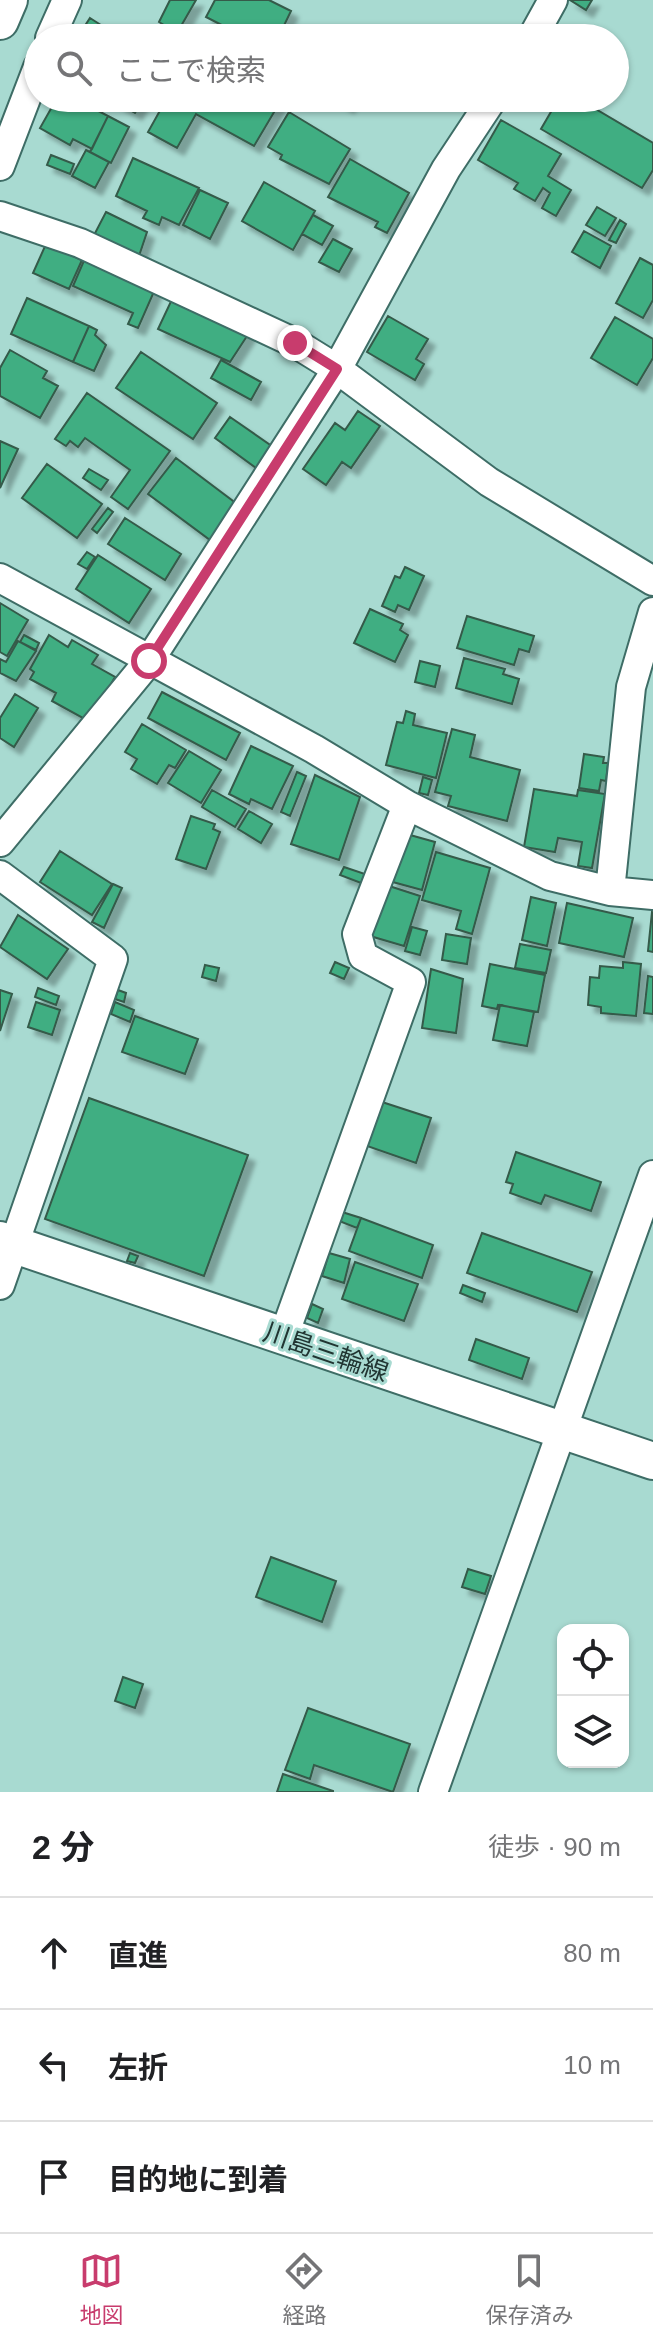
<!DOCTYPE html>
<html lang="ja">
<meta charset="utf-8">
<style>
body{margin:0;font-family:Arial,"Noto Sans JP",sans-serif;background:#f2f2f2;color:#202124}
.controls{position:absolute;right:24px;bottom:24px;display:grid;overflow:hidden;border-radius:16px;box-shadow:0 2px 6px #0004}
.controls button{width:72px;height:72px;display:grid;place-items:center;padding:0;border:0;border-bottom:2px solid #e0e0e0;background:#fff;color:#202124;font:40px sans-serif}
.stop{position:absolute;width:24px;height:24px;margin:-18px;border:6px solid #c83c6d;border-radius:50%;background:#fff}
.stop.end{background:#c83c6d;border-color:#fff;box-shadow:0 2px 8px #0008}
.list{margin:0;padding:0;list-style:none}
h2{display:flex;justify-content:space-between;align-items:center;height:104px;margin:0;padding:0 32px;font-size:34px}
h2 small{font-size:26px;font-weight:400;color:#757577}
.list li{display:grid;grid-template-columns:52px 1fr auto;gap:24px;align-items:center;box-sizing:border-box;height:112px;padding:0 32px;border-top:2px solid #e0e0e0}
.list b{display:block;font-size:30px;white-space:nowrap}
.list em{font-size:26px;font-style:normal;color:#757577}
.icon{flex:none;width:44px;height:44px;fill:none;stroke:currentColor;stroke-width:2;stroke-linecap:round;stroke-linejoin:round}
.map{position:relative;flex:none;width:653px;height:1792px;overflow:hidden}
.search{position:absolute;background:#fff;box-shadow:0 2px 6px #0004;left:24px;right:24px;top:24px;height:88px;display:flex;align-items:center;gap:20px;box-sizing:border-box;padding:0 28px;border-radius:44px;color:#757577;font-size:30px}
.sheet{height:440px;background:#fff}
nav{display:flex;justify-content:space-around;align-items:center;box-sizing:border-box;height:112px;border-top:2px solid #e0e0e0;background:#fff;font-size:22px;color:#757577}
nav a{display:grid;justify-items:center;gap:4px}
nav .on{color:#c83c6d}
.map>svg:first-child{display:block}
.building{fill:#3fae82;stroke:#345a49;stroke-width:2;filter:url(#shadow)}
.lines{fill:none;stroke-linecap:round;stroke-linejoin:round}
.minor-casing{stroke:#3e6d66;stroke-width:32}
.major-casing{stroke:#3e6d66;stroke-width:40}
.minor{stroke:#fff;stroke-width:28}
.major{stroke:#fff;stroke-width:36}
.route{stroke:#c83c6d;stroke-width:10}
.labels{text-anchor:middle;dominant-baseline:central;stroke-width:6;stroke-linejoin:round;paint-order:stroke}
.street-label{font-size:26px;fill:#213532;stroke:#a8dad1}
</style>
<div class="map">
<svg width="653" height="1792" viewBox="0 0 653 1792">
<defs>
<filter id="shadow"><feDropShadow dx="7" dy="7" stdDeviation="2" flood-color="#0004"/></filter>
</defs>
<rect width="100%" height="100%" fill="#a8dad1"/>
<path class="building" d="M170,0H196L177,33L159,22Z
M215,0H269L291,11L278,38H247L206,17Z
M570,0H592L586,10Z
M90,18L121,38H77Z
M57,98H74L108,116L92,149L73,139L70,145L40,128Z
M120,98H144L135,113L117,103Z
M167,98H273L280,102L254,146L196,114L177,148L148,132Z
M334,98H352L347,106Z
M559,98H577L653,143V170L642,188L541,129Z
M289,112L350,149L329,184L280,159L282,155L268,147Z
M108,116L129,127L111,163L90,152Z
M501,120L561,154L548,176L571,190L556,216L542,208L550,193L543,188L535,201L514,189L518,183L478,160Z
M86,150L109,162L95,188L72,176Z
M51,155L74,164L70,174L47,165Z
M133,158L199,188L179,225L162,217L159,225L143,218L147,211L116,196Z
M350,159L409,193L387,233L375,227L378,222L328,197Z
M264,182L315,211L293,250L242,221Z
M200,190L228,203L210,239L183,225Z
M597,207L616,218L605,236L586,225Z
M106,212L147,232L138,259L93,237Z
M313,215L333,226L322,245L302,234Z
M620,220L626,224L616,243L609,240Z
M584,231L611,246L600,268L572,252Z
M333,239L352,249L339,272L319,262Z
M46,244L82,260L69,289L33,273Z
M86,256L156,287L138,328L128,324L133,313L73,286Z
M640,258L653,265V300L643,318L616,303Z
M174,295L251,330L230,362L158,329Z
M27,298L89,326L73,362L11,334Z
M388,316L428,339L416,359L424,364L415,380L367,352Z
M615,317L653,339V358L637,385L591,358Z
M89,326L97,330L95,335L106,345L94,371L73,362Z
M10,350L47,371L43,378L58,386L40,418L0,396V368Z
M141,352L217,403L193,439L116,388Z
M221,360L261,382L251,400L211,378Z
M87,393L170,451L128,509L111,497L130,470L85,438L78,447L70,441L66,446L55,439Z
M358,411L380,426L351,468L342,462L326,485L303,469L335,423L345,430Z
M230,417L276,449L260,471L215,438Z
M0,441L18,449L0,488Z
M176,458L237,504L210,540L148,494Z
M47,464L102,504L77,538L22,498Z
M89,469L108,480L101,490L83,478Z
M108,508L113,512L97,533L92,529Z
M125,518L181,554L165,580L108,544Z
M87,552L95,557L87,569L78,564Z
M98,555L151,589L129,623L76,589Z
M405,567L424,576L409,610L398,605L395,612L382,606L395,576L400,578Z
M0,603L28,620L7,656L0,652Z
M370,609L403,624L400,630L408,635L395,662L354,643Z
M467,616L534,636L529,652L519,649L514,665L457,648Z
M24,635L39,643L36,650L20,642Z
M49,635L68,647L72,640L98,655L92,664L115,677L90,722L52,701L56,693L30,679L34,672L30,669Z
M18,641L36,651L16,681L0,673V659L6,662Z
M464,658L505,669L503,674L519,679L512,704L456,688Z
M420,661L440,666L435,687L415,682Z
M162,692L240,733L226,760L148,718Z
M15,694L38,708L14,747L0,738V718Z
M406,711L415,714L413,725L447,733L436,778L386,765L397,722L403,723Z
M142,724L186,750L175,768L169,765L157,784L131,769L137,759L125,752Z
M452,729L475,735L470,757L520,770L507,821L448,806L451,796L435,792Z
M251,746L293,766L272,809L251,799L249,804L229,794Z
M189,751L221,770L201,803L168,783Z
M584,754L604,757L603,763H608L606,781L601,780L599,791L579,788Z
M297,772L306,776L290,816L281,812Z
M315,775L360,797L339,860L291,844Z
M423,777L432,780L428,795L419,793Z
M534,789L577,796L578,790L605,794L592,868L578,866L582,842L558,838L555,852L524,847Z
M212,790L246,809L235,827L202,807Z
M249,811L272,824L261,843L238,829Z
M191,816L215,824L213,829L220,832L206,869L176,859Z
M403,833L435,842L422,890L389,881Z
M60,851L112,884L92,915L40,882Z
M436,852L490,868L472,934L456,929L461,911L422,900Z
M344,867L365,874L361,883L340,875Z
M113,884L122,888L104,928L92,922Z
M386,885L420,896L404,946L370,936Z
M531,897L556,903L547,946L522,940Z
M567,903L633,918L624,957L559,943Z
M652,912L653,913V952L648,951Z
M18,915L68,949L47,979L0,947Z
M412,927L427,931L420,955L405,951Z
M446,934L471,938L467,964L442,960Z
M520,944L551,950L546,973L515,968Z
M335,962L349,968L344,979L330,973Z
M623,962L641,964L636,1016L601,1013V1007L588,1005L590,977L599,978L600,966L623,968Z
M490,964L545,975L538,1012L498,1005L497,1009L482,1006Z
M205,965L219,968L216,981L202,977Z
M431,969L463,979L456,1033L422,1028Z
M648,976L653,977V1014L644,1013Z
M38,988L59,996L56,1005L35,997Z
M0,990L12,994L0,1031Z
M118,990L126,993L124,1002L115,999Z
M36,1002L60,1010L52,1035L28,1027Z
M115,1002L134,1010L130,1022L111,1014Z
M500,1005L534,1012L527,1046L493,1040Z
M135,1016L198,1039L185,1074L122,1052Z
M89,1098L248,1155L204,1276L45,1219Z
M382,1102L431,1118L416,1163L367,1146Z
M516,1152L601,1182L591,1211L545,1195L541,1204L510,1193L513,1184L506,1182Z
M342,1212L361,1218L357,1228L339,1221Z
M361,1218L433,1245L422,1278L349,1251Z
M482,1233L592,1272L577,1312L467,1273Z
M130,1253L138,1256L135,1263L127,1261Z
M329,1253L350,1259L344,1283L322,1276Z
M355,1262L418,1284L404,1321L342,1299Z
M463,1285L485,1293L482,1302L460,1293Z
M312,1304L323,1309L318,1323L307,1318Z
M476,1339L529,1358L522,1379L469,1360Z
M271,1557L336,1581L322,1622L256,1597Z
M468,1569L491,1576L485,1594L462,1587Z
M123,1677L143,1684L135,1708L115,1701Z
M308,1708L410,1744L393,1792L314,1765L310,1779L285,1770Z
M283,1774L333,1791V1792H277Z"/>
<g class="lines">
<g class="minor-casing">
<path id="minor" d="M50,38L67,0
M532,38L553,0
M0,166L38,67
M0,216L80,243L295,343L337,369L489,482L653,581
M0,578L314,749L407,805L550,876L610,891L653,895
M0,842L149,661L337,369L446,169L493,98
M0,875L113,959L0,1285
M610,891L631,687L653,612
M283,1338L411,982L363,956L357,934L407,805
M433,1792L653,1175"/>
</g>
<g class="major-casing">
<path id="major" d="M0,21L9,0
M0,1240L653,1461"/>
</g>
<use href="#minor" class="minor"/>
<use href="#major" class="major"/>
</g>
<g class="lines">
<path class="route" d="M149,661L337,369L295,343"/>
</g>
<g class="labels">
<g class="street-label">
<text transform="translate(326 1352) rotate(19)">川島三輪線</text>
</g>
</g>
</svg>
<div class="controls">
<button><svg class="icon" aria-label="locate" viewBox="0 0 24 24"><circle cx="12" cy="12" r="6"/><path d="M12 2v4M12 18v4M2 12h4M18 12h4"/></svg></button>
<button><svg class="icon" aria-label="layers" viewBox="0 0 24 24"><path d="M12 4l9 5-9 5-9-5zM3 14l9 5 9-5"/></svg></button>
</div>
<div class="stop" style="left:149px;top:661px"></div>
<div class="stop end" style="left:295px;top:343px"></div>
<div class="search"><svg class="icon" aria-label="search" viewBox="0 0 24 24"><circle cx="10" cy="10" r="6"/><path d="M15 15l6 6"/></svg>ここで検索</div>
</div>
<section class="sheet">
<h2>2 分<small>徒歩 · 90 m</small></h2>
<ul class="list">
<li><svg class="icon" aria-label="ahead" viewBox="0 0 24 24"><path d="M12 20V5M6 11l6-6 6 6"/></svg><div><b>直進</b></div><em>80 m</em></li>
<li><svg class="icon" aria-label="left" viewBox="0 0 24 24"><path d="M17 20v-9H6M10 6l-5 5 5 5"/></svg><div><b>左折</b></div><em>10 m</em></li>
<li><svg class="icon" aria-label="arrive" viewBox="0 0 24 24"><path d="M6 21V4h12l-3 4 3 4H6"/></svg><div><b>目的地に到着</b></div></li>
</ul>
</section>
<nav>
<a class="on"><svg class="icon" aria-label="map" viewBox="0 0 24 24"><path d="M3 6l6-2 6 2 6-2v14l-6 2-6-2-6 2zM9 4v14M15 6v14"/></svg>地図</a>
<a><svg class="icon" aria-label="directions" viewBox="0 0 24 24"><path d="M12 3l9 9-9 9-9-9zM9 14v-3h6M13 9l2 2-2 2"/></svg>経路</a>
<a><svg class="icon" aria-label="saved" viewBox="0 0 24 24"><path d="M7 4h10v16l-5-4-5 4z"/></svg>保存済み</a>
</nav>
